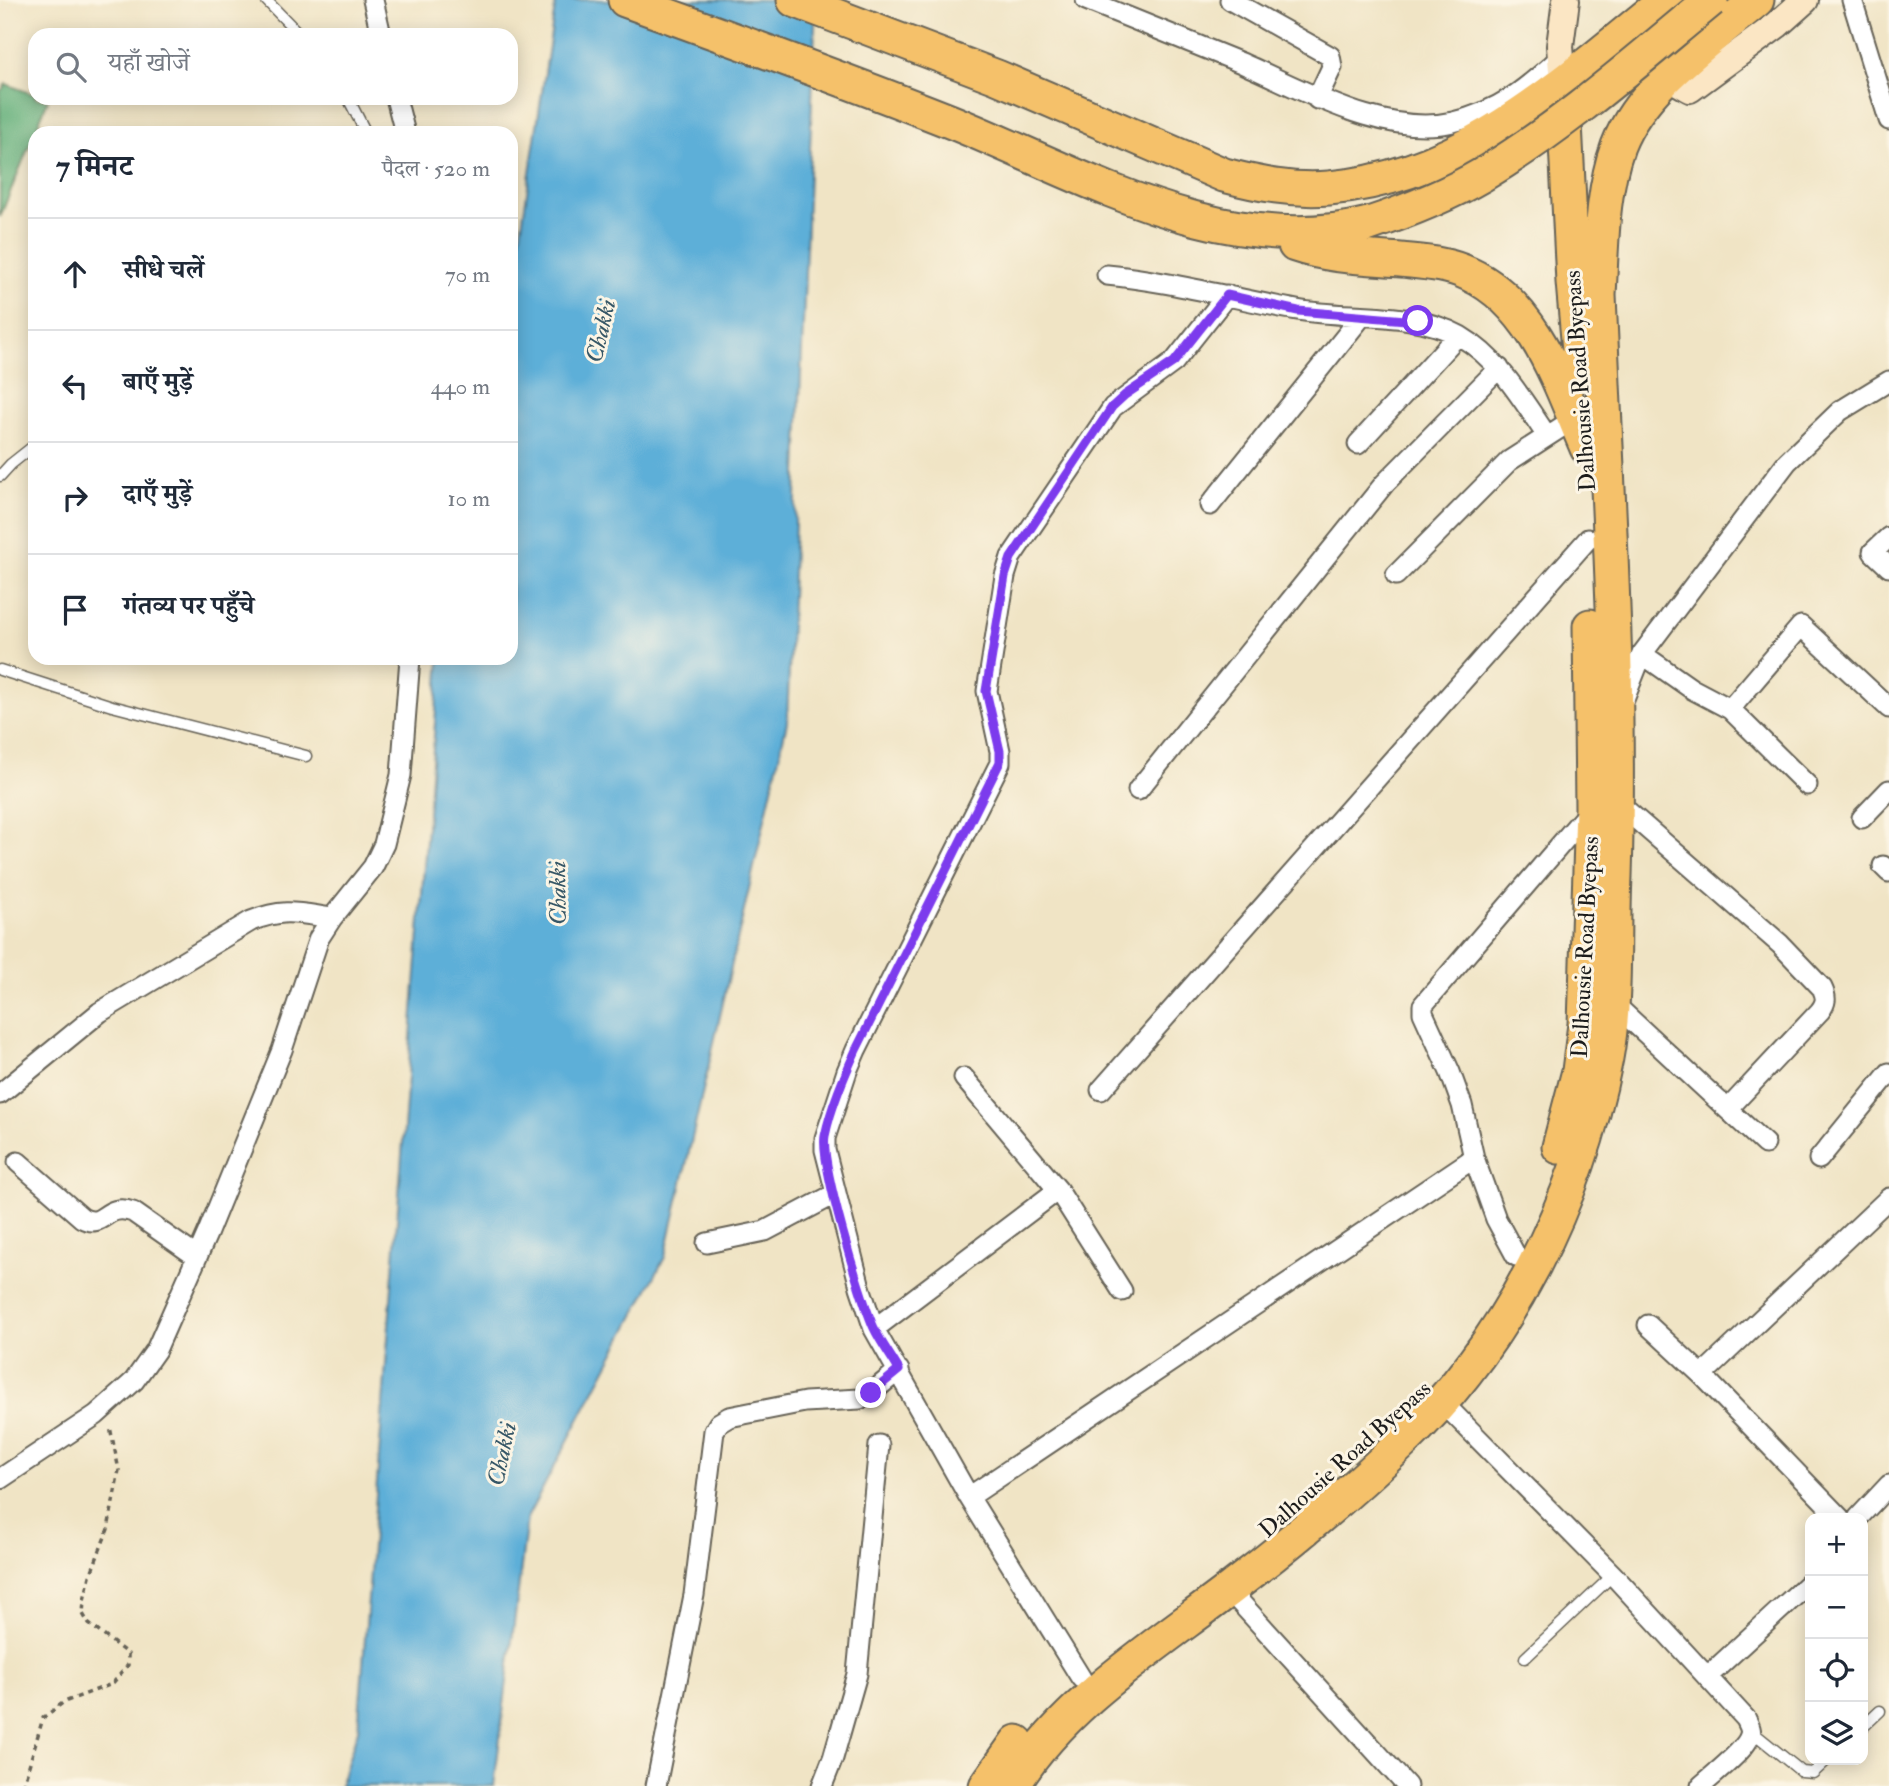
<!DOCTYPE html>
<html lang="hi">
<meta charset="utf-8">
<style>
body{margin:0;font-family:"IM FELL Double Pica","Noto Serif Devanagari",serif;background:#f2f2f3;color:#1f2937}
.controls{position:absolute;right:21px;bottom:21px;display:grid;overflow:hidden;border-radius:14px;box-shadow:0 4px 18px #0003}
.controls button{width:63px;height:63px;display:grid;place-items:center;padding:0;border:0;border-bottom:2px solid #e0e1e3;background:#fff;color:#1f2937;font:35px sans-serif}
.stop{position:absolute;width:21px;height:21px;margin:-16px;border:5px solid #7c3aed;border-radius:50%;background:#fff}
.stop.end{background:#7c3aed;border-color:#fff;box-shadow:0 2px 7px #0008}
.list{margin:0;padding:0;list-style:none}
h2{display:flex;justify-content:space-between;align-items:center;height:91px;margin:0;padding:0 28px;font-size:30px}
h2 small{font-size:23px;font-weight:400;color:#747a83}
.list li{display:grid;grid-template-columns:46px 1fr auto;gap:21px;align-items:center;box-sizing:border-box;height:112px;padding:0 28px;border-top:2px solid #e0e1e3}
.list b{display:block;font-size:26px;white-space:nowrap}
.list em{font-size:23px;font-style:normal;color:#747a83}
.icon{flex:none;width:38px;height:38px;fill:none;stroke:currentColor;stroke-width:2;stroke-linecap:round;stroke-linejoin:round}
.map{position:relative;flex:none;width:1889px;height:1786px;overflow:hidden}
.search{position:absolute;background:#fff;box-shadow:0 4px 18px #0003;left:28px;top:28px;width:490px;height:77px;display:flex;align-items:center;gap:18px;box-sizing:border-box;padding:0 24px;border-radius:21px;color:#747a83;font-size:26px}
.panel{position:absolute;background:#fff;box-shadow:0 4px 18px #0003;left:28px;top:126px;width:490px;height:539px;border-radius:21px}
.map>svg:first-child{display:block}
.forest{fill:#62af79;stroke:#3f664a;stroke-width:2}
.water{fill:#5dafd8;stroke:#3c667a;stroke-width:2}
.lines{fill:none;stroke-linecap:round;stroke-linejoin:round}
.lane-casing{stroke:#666257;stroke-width:13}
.street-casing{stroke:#666257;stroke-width:23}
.secondary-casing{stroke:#666257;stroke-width:30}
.highway-casing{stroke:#666257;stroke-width:37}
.path{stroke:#666257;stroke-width:3.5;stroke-dasharray:5 5;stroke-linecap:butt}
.lane{stroke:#fff;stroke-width:10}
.street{stroke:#fff;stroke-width:19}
.secondary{stroke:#fbe6c4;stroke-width:26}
.highway{stroke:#f5c16b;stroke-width:33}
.highway-bridge-casing{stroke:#666257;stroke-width:37;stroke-linecap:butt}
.highway-bridge{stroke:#f5c16b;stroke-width:33}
.route{stroke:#7c3aed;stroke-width:9}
.labels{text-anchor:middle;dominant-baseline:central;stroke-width:6;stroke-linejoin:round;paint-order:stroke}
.street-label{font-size:23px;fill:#1c1c1c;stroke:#fcf5e5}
.water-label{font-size:24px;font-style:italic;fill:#365767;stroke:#fcf5e5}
</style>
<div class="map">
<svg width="1889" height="1786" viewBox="0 0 1889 1786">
<rect width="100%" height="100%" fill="#fcf5e5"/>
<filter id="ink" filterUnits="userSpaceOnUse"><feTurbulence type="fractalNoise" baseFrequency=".0143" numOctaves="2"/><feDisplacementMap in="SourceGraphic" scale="14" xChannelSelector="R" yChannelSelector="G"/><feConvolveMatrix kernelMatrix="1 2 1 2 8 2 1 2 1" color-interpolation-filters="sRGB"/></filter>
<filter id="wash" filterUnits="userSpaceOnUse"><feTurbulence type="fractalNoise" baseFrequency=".00686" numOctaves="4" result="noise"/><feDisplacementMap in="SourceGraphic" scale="28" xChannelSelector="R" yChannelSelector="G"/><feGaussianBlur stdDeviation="1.57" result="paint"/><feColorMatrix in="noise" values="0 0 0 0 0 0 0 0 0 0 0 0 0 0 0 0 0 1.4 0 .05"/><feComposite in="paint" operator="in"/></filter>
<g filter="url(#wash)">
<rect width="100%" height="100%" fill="#f0e4c5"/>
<path class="forest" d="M6,84L35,95V98L48,100L0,217V92Z"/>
<path class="water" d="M556,0H816L787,722L665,1257L527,1518L494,1786H340L358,1730L440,658H511V323L517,258Z"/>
</g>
<g filter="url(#ink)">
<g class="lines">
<g class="lane-casing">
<path id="lane" d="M266,0L300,35
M348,98L366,133
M0,476L11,464L35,445
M0,670L112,706L306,756
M1525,1658L1613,1575
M1863,1727L1880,1711
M1750,1730L1802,1772L1813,1773L1827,1760"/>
</g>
<g class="street-casing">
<path id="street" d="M373,0L381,35
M1086,0C1137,21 1188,41 1239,62C1301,88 1383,138 1453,122C1500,111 1526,89 1561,57
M1230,0L1330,56L1332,67L1317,99
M1852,0L1889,120
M396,98L405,133
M1107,275C1171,281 1234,299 1297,310C1347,319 1414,310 1460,336C1499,359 1522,399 1547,436
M1358,444L1458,335
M1210,505L1362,316
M1889,537L1873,552L1889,567
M1396,575L1509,461L1574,419
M1642,654L1692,689L1730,709L1807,785
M1623,702L1642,654L1787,462L1840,411L1889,381
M1730,709L1801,626L1889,708
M1138,790L1385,483L1499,368
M1618,803L1780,944L1822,988C1827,998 1826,1003 1820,1011L1728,1109
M1862,818L1889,790
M1883,866L1889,872
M1612,1002L1765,1144
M1101,1090L1588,539
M0,1094L100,1012L251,921C285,908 297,913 332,918
M1819,1159L1889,1073
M18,1162L82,1218C105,1230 104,1202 133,1212L197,1257
M1058,1190L1122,1291
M707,1243L765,1231L835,1194
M1516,1256L1496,1219L1474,1158L1462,1105L1450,1072L1423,1013V1005L1591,809
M1648,1325L1702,1375L1840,1518
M874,1329L1058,1190L964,1078
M1702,1375L1889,1198
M1443,1403L1613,1575L1746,1719C1748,1724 1752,1729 1750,1735C1747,1749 1713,1775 1701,1786
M0,1479L96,1415L134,1381L156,1350L208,1232L282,1050L319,938L332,918L373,867L384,844L401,775L410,658
M969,1497L1474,1158
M1858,1518L1889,1485
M1229,1590L1407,1786
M1707,1677L1810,1582
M1081,1678L969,1497L874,1329L860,1287L825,1150V1138L847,1071L856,1050L1000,763V751L987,691L1005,576L1011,557L1113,407L1174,362L1227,295
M656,1786L694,1595L714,1431L719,1423L729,1417L805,1402L860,1399L871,1393L899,1370
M822,1786L833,1758L857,1674L879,1445"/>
</g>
<g class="secondary-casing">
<path id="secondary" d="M1667,76L1690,89L1777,25L1805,0
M1563,83L1560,46L1566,0"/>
</g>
<g class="highway-casing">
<path id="highway" d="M625,0C733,39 840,78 947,120C1080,173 1222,261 1369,224
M794,0L997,77L1224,175C1258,184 1293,191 1329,188C1465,177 1565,81 1666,0
M1563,83L1573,282L1581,373
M1295,245C1333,258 1372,257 1411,261C1431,263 1451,265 1469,274C1536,305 1560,386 1587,448
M1559,1147L1579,1071L1585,1024L1592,808L1590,626
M986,1786L1017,1742
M1013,1786C1062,1704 1156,1646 1230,1589C1290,1543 1348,1495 1402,1443C1509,1342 1578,1201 1606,1058C1617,999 1612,936 1615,876C1621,682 1607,488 1599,295C1602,246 1601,193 1618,146C1641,86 1710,40 1757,0"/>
</g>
<path class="path" d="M23,1786L43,1718L64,1702L112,1684L128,1665V1654L89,1624L83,1614L84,1600L90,1576L108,1529L119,1470L110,1427"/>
<use href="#lane" class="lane"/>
<use href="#street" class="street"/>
<use href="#secondary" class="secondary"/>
<use href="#highway" class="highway"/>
<g class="highway-bridge-casing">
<path id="highway-bridge" d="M1369,224C1408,211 1446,196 1482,175C1564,126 1637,61 1711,0"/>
</g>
<use href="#highway-bridge" class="highway-bridge"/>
</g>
</g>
<g class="lines" filter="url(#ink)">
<path class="route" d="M871,1393L899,1370C891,1356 881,1343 874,1328C861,1300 820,1163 825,1136C831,1107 844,1077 856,1050L1000,762V751L986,691L1005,576L1011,558L1112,407L1125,395L1174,362L1227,295L1298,311L1418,321"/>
</g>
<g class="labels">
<g class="street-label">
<text transform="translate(1580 381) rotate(-94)">Dalhousie Road Byepass</text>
<text transform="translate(1585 947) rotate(-87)">Dalhousie Road Byepass</text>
<text transform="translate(1345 1459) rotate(-42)">Dalhousie Road Byepass</text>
</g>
<g class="water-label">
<text transform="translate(601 331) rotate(-77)">Chakki</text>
<text transform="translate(558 893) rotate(-91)">Chakki</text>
<text transform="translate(502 1454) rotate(-78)">Chakki</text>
</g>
</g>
</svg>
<div class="controls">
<button>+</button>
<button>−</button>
<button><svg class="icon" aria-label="locate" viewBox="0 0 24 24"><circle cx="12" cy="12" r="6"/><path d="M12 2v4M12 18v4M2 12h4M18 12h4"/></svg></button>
<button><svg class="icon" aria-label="layers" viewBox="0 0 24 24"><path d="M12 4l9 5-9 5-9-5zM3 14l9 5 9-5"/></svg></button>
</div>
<div class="stop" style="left:1418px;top:321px"></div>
<div class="stop end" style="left:871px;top:1393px"></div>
<div class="search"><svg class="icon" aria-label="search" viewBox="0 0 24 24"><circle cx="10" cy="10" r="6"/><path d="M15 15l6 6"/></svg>यहाँ खोजें</div>
<section class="panel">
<h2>7 मिनट<small>पैदल · 520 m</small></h2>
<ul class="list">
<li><svg class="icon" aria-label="ahead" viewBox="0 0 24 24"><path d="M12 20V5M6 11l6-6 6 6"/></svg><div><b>सीधे चलें</b></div><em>70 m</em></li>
<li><svg class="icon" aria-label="left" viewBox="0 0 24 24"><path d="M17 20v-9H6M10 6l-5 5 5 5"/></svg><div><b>बाएँ मुड़ें</b></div><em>440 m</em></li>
<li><svg class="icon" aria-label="right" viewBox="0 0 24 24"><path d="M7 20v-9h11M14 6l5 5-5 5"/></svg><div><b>दाएँ मुड़ें</b></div><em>10 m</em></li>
<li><svg class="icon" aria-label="arrive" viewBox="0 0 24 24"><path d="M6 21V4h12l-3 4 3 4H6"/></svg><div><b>गंतव्य पर पहुँचे</b></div></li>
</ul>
</section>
</div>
